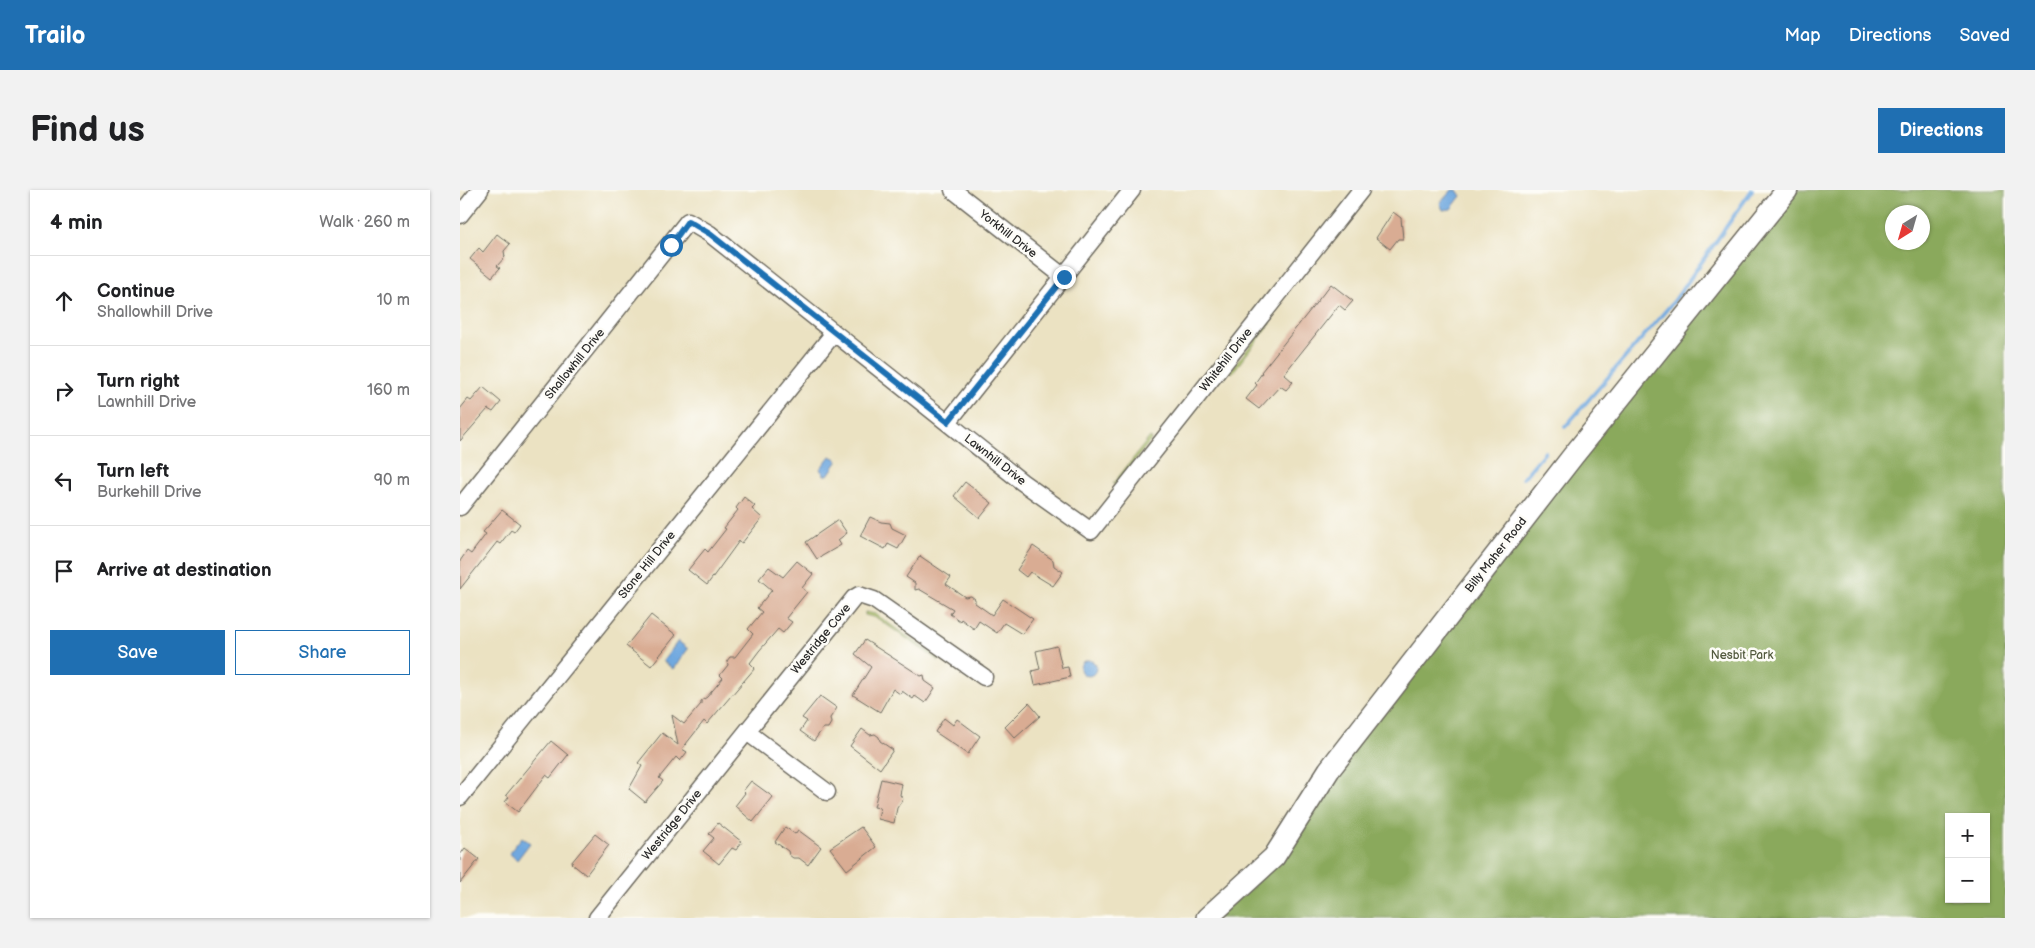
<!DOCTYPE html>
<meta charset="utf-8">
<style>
body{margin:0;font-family:"Balsamiq Sans",sans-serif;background:#f2f2f2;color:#202124}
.controls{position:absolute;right:15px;bottom:15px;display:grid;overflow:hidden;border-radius:0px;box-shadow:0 1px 4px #0004}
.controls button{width:45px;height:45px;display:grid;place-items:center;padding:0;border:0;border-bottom:1px solid #e0e0e0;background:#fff;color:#202124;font:25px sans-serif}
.compass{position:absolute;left:1425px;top:15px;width:45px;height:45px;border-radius:50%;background:#fff;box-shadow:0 1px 4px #0004;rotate:217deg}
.stop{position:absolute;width:15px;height:15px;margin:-11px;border:4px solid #1f6fb2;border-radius:50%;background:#fff}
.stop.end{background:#1f6fb2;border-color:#fff;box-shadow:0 1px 5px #0008}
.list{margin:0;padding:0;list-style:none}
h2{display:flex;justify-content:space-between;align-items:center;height:65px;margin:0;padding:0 20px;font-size:21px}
h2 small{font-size:16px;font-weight:400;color:#757577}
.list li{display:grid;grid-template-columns:32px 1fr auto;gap:15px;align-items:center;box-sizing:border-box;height:90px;padding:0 20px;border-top:1px solid #e0e0e0}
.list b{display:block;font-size:19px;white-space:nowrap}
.list p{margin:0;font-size:16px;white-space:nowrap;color:#757577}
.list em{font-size:16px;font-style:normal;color:#757577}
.actions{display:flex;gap:10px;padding:15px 20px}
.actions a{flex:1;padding:11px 0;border:1px solid #1f6fb2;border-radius:0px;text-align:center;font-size:18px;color:#1f6fb2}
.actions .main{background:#1f6fb2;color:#fff}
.icon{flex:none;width:28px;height:28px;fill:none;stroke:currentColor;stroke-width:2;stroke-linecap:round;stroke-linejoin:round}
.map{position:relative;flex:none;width:1545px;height:728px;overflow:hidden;border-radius:0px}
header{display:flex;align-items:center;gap:30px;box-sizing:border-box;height:70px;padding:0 25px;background:#1f6fb2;color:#fff}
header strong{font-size:24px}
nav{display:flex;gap:28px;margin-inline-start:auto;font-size:18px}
.intro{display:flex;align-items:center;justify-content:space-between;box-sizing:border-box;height:120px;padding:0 30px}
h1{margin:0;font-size:35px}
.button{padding:12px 22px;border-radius:0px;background:#1f6fb2;color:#fff;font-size:18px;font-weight:700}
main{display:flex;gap:30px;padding:0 30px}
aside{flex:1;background:#fff;border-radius:0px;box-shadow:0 1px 4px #0004}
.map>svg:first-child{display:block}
.green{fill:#adc368;stroke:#6c774a}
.forest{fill:#8aa95c;stroke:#5a6a44;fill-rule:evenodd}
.water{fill:#70a8df;stroke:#4e6a85}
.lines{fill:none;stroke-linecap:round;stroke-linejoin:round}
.stream{stroke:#70a8df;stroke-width:4}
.building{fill:#d9ac93}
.minor-casing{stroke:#6e6b60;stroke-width:19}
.major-casing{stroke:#6e6b60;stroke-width:24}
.minor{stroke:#fff;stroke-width:16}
.major{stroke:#fff;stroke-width:21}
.route{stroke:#1f6fb2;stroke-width:6}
.labels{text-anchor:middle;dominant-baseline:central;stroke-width:5;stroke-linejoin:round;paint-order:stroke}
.street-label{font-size:12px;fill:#2b2b2b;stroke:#fdfcf7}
.park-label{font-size:12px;fill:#52593d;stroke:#fdfcf7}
</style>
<header>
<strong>Trailo</strong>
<nav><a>Map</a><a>Directions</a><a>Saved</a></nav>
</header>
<div class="intro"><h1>Find us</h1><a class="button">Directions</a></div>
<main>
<aside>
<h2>4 min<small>Walk · 260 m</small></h2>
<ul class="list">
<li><svg class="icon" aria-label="ahead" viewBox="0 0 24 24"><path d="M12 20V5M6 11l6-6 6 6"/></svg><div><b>Continue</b><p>Shallowhill Drive</p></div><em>10 m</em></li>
<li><svg class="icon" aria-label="right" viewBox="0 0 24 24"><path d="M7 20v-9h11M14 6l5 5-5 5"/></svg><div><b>Turn right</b><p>Lawnhill Drive</p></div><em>160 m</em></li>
<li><svg class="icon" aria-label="left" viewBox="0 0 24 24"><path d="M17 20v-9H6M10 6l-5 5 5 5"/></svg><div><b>Turn left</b><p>Burkehill Drive</p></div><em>90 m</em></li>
<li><svg class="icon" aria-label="arrive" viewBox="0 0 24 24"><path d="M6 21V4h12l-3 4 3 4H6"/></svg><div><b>Arrive at destination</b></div></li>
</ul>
<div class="actions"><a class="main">Save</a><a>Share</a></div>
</aside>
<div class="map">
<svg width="1545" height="728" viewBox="0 0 1545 728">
<rect width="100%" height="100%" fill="#fdfcf7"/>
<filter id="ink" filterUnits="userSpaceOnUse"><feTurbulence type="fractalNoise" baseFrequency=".02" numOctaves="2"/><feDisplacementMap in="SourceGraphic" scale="10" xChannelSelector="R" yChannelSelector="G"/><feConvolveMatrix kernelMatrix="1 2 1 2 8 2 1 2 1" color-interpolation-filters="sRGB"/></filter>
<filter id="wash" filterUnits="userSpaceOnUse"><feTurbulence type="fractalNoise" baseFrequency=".0096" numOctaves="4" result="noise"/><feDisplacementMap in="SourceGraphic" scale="20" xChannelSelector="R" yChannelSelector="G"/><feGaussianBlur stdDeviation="1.12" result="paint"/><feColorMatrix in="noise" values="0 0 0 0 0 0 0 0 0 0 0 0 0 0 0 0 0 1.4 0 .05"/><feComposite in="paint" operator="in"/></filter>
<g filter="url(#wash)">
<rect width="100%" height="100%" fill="#ebe2c2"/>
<path class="green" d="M809,132L811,133L772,183L770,181Z
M690,247L692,249L655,295L653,294Z
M405,422L415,424L480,469L479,471L417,428L405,425Z"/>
<path class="forest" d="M1325,0H1545V728H743L805,677L890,561ZM1432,22H1462V52H1432ZM1489,627H1526V709H1489Z"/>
<path class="water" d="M992,0H997L1001,6L991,19L983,20L980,13Z
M370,266L377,269V272L368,285H364L360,279Z
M218,451L228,459L213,479L203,471Z
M620 478a8 8 0 1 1 16 0a8 8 0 1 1-16 0Z
M62,647L70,653L57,670L49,663Z"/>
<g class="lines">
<path class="stream" d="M1105,237L1215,110L1292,0
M1063,288L1085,262"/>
</g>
<g id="blocks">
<path class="building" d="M933,22L941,28L943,49H938L930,59L916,48Z
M37,44L50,54L44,61L45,67L37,76L40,78L32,87L10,69L19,58L23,62Z
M871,94L893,111L885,120L879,115L824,184L833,192L826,200L820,196L799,219L786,209L797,195L795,193L802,183L801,182Z
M23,197L41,212L33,222L28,219L0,251V219L8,209L11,211Z
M505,292L532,313L520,328L494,306Z
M284,307L295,316L292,319L302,328L282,353L279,351L247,395L228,380L245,359L248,362L266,339L264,338L278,320L276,318Z
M42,320L60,334L54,342L51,340L40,354L37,352L0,399V371L7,361L11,364L26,344L23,342Z
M410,327L421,332L430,333L432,338L446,345L438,359L428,354L425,359L400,346Z
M378,330L387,343L378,350L381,355L357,369L346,352Z
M573,356L593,370L594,376L603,382L593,396L570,382L566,387L557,380Z
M460,366L491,387L486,394L505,407L511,406L515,409V413L532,425L543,409L573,429L562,444L544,433L537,443L519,431L514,439L501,429L500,431L490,424L493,419L459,399L455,400V393L446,387Z
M337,371L353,384L342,398L347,402L326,428L332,432L323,443L318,439L299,461L290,473L295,478L247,534L244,531L222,559L227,562L220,571L216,567L199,588L203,591L185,612L169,599L182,576L178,573L202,543L218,555L212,525L224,534L241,514V511L247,507L263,488L260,485L268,475L267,471L270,467H275L293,444L288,439L302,422L297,418L312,400L299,389L309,377L323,387Z
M191,425L216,445L191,476L166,456Z
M405,450L461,486L464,485L465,491L475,498L465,513L455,506L453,509L442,501L440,504L433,499L420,522L393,505L411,477L395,464Z
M597,456L602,478L608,477L610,487L575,495L572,481L580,479L576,461Z
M360,506L377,518L370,528L371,533L368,538H363L354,551L340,541L347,531L342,528Z
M569,513L580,526L555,548L545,537Z
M484,528L493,535L497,529L520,546L508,564L475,542Z
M402,539L410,545L415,544L419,547L420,551L433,560L420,579L390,556Z
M91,551L108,565L90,588L86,585L58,622L45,612L49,607L46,605Z
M421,589L442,594L440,605L443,609L437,618L434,633L418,629L420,618L414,617Z
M291,591L313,607L293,632L275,616L285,603L283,601Z
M258,633L282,652L276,660L272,658L259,674L243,661L254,648L249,644Z
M325,637L335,644L338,640L361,657L348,675L339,668H333L329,665L328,661L315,652Z
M401,637L416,657L387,680L370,658Z
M135,644L149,655L126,685L111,673Z
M5,658L19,669L0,693V665Z"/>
</g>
</g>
<g filter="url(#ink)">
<use href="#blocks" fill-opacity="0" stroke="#6e6b60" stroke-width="1"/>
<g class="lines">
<g class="minor-casing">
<path id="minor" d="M493,0L604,87
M0,25L20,0
M488,232L672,0
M0,317L228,31L250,44L562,292L631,341L901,0
M287,542L367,602
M0,607L374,143
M137,728L394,408L399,405L414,410L524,487"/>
</g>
<g class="major-casing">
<path id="major" d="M747,728L814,667L869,580L1113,266L1327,0"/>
</g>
<use href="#minor" class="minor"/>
<use href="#major" class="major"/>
</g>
</g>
<g class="lines" filter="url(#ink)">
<path class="route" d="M211,55L228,31L250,44L488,232L604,87"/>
</g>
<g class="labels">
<g class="street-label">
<text transform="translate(548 44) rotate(38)">Yorkhill Drive</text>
<text transform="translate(766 170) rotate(-52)">Whitehill Drive</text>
<text transform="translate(115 174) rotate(-51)">Shallowhill Drive</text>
<text transform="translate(535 270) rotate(38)">Lawnhill Drive</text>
<text transform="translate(1036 365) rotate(-52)">Billy Maher Road</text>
<text transform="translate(187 375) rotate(-51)">Stone Hill Drive</text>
<text transform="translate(361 449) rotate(-51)">Westridge Cove</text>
<text transform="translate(212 635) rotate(-51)">Westridge Drive</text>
</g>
<g class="park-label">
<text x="1282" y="465">Nesbit Park</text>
</g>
</g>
</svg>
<div class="controls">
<button>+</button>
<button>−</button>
</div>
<svg class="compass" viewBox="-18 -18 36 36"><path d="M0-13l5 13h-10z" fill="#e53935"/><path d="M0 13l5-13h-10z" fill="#757577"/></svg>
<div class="stop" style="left:211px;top:55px"></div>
<div class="stop end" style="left:604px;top:87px"></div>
</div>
</main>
